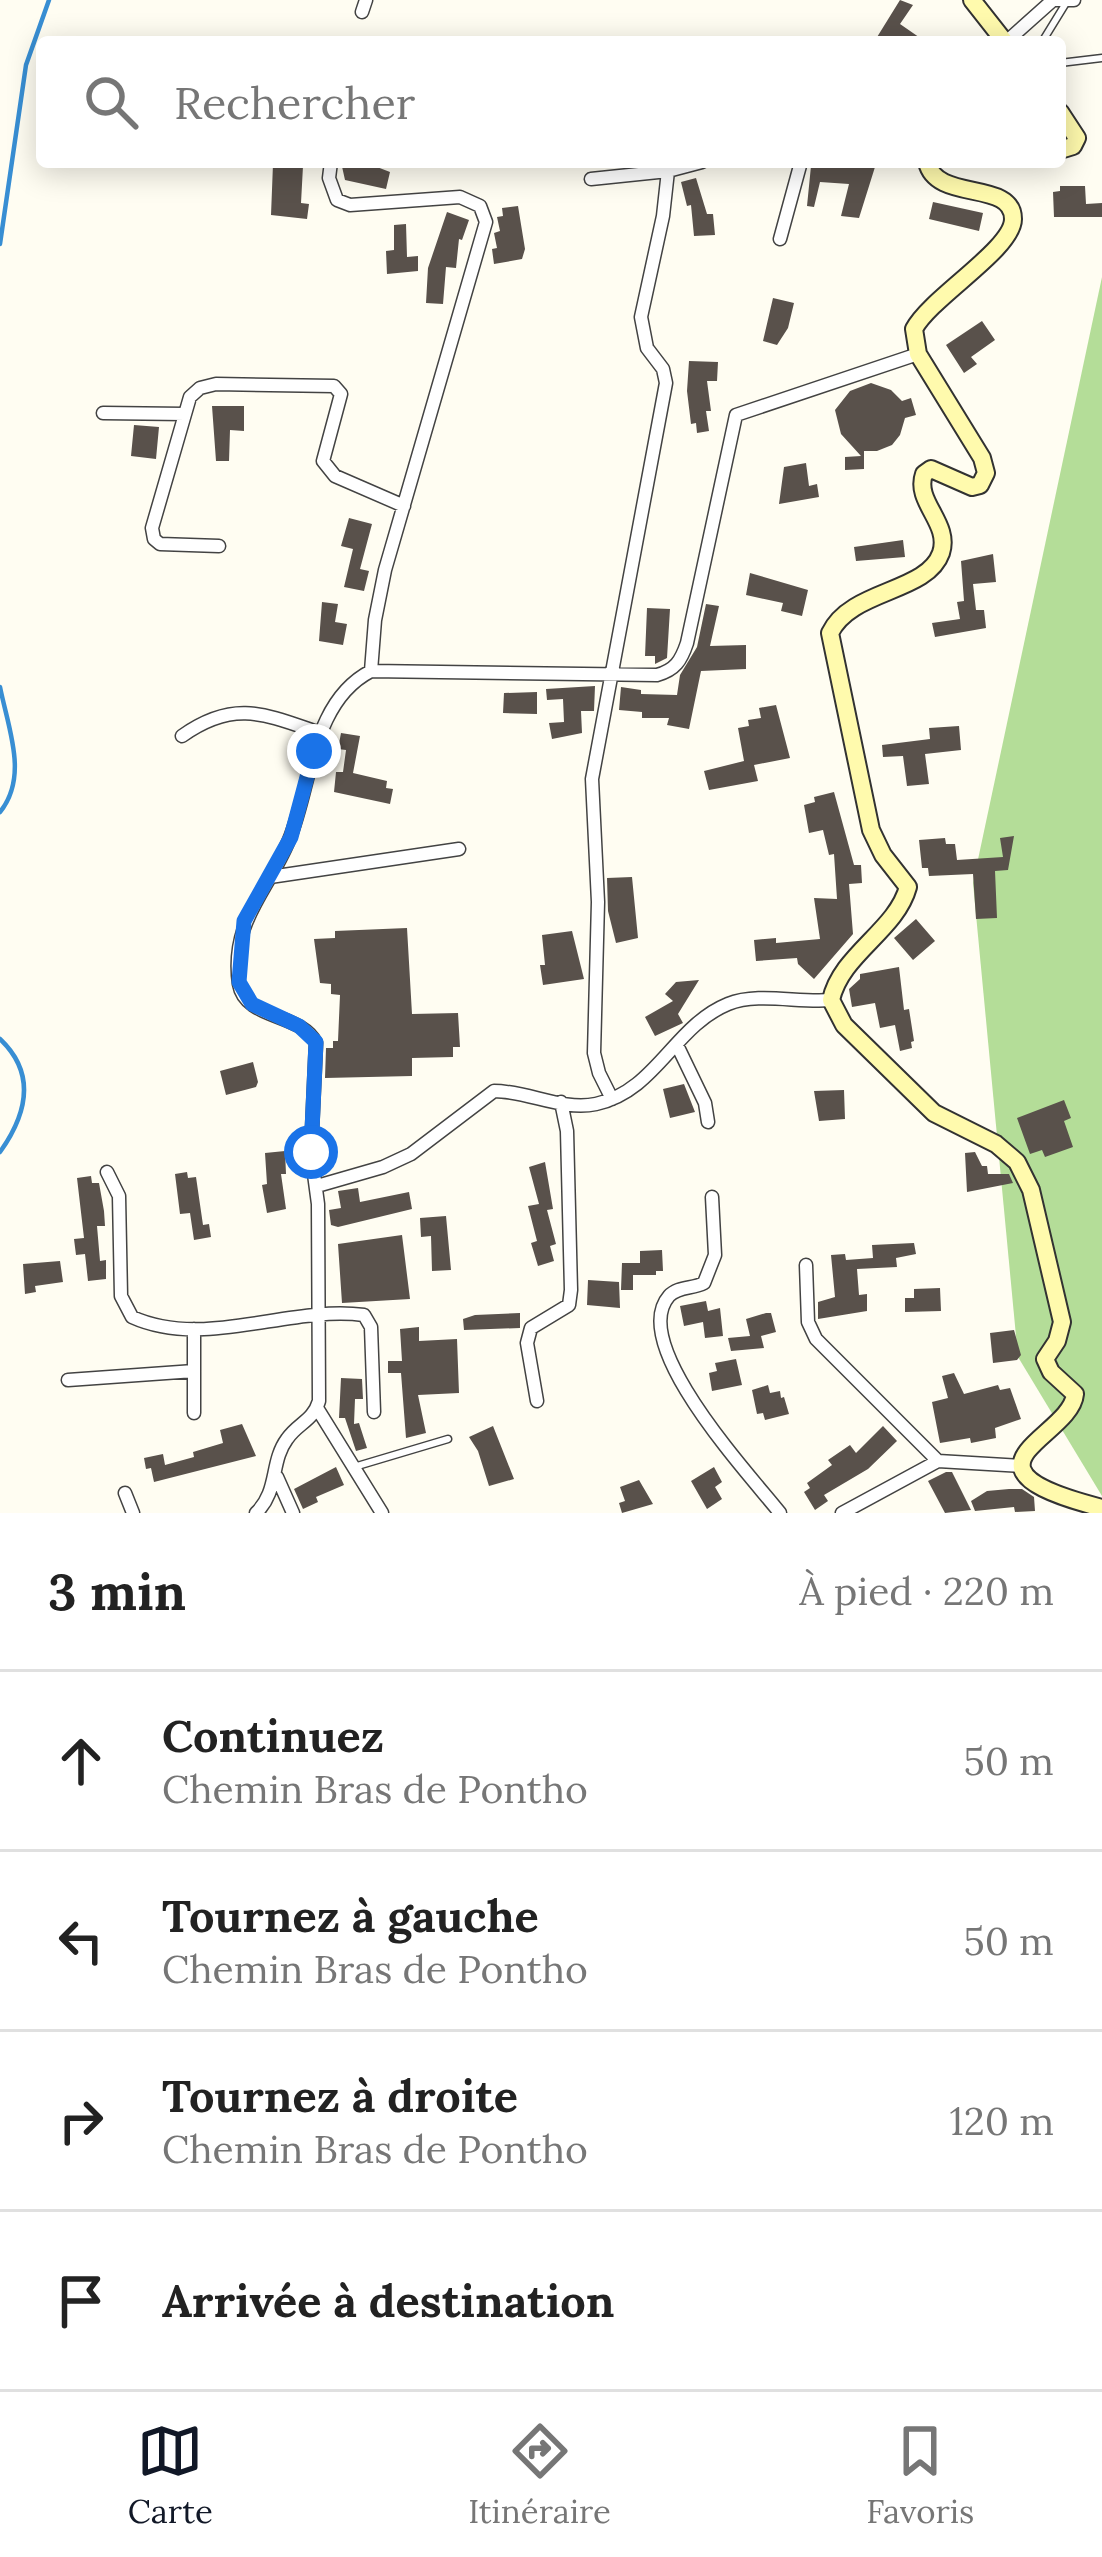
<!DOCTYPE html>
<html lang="fr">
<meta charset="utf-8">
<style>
body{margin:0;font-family:Lora,serif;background:#f2f2f2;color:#222}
.stop{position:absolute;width:36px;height:36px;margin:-27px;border:9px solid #1a73e8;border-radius:50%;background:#fff}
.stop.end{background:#1a73e8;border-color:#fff;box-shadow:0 3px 12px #0008}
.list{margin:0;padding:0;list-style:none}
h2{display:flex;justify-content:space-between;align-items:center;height:156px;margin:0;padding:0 48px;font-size:51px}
h2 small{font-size:39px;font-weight:400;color:#767676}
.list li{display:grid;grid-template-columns:78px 1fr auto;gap:36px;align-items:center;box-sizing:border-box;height:180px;padding:0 48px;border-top:3px solid #e0e0e0}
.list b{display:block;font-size:45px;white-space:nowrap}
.list p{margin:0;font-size:39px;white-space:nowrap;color:#767676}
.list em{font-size:39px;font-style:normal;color:#767676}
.icon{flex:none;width:66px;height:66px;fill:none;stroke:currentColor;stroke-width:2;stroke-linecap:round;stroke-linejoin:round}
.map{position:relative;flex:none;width:1102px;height:1513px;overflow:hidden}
.search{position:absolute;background:#fff;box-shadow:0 6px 30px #0003;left:36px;right:36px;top:36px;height:132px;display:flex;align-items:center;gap:30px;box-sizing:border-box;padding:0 42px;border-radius:12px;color:#767676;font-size:45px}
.sheet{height:876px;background:#fff}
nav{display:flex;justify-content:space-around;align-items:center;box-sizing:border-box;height:168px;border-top:3px solid #e0e0e0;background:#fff;font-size:33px;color:#767676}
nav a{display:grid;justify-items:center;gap:6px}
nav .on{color:#111827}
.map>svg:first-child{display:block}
.forest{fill:#b4dd98}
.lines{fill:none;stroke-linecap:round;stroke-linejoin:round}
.stream{stroke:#388ed3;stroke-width:4.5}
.building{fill:#59514b}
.service-casing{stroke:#434343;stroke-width:9}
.minor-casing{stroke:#434343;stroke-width:15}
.secondary-casing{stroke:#323232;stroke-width:20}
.service{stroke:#fff;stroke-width:6}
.minor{stroke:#fff;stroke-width:12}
.secondary{stroke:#fffaad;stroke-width:16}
.route{stroke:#1a73e8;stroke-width:15}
</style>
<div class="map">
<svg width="1102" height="1513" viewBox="0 0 1102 1513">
<rect width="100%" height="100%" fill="#fffdf2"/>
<path class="forest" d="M1102,277V1496L1018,1357L973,883Z"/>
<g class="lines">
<path class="stream" d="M0,244L26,65L49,0
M0,687C8,728 29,776 0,812
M0,1039C37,1074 27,1114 0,1152"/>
</g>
<path class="building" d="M900,0L913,5L900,24L926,42H874Z
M341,162H364L390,172L386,189L345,180Z
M854,162L875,167L859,218L841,216L849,184L820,182L814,207L807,206L811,166L852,167Z
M273,164L303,166L301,203L309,204L307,219L271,215Z
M696,178L707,214H713L715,235L694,236L691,205L687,206L681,182Z
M1060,186H1085L1086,204L1102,203V217H1054L1053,192L1060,191Z
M933,202L983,213L979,231L929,219Z
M518,206L525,249L522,259L494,264L492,249L497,248L494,233L500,231L497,217L503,216L502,208Z
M447,212L469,220L462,240L459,239L456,268L446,267L443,304L426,303L428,268Z
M406,224L407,257L418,256V271L387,274L386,251L394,250V225Z
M773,298L794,303L788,328L777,345L763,341Z
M982,321L995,340L971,357L977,364L964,373L946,345Z
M689,361L718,362L717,381H707L711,411H706L709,431L697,433L696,423L691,424L687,391Z
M871,383L891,390L902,401L911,398L916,415L905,418L900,435L892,445L877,451H864V469L845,470V457L861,456L841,434L835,410L850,391Z
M212,406H244V431L230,430L229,461H216Z
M134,425L159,427L156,459L131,456Z
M806,463L809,486L817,484L819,497L779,504L784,467Z
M349,518L372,524L360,569L369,571L364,591L344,587L353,549L341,546Z
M903,540L905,557L856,561L854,547Z
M993,554L996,582L973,584L976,610H984L986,628L935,637L932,623L960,619L957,602L964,601L961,561Z
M750,573L808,590L802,616L781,611L783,603L746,595Z
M322,602L338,604L335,622L347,624L343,645L319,641Z
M706,604L719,606L710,646L746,645V669L701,671L689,729L667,725L669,718H642V712L619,710L621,687L641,690V694L677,695L680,675L697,647Z
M647,608L670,609L667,658L655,664V656H645Z
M595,686L594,711H581L582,733L552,739L549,723L564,722L563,699L547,700L546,689Z
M537,692V714L503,713L504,693Z
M776,705L790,758L754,765L758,781L709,790L704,771L744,761L738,728L749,726L748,720L761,718L759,708Z
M959,726L961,750L925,754L929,784L907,786L903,756L883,757L882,745L930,739L929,728Z
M341,733L360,736L353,773L387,781L386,788L393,789L390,804L334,792L336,772H343L346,750L338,749Z
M834,792L854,865H861L862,883L849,884L853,934L814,979L798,964L797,958L756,961L754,940L776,938V943L820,939L814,898L837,899L834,854L829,855L823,830L809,833L804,805L815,802L814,797Z
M1014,836L1008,870L995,871L997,918L976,919L973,874L929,876L928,868H922L919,840L945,838L946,844H955L957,860L1003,857L1000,838Z
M632,877L638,938L616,943L608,911L607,878Z
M916,919L935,941L913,960L894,938Z
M407,928L412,1014L458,1013L460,1047H453V1057L412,1058V1076L325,1078L326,1048H333V1041H338L340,995L331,994V984L320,983L314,939L335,938V931Z
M572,931L584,979L543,985L540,965H545L542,935Z
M899,967L904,1010L909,1009L914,1041L911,1042L912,1048L900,1051L895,1025L880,1028L875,1003L852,1007L849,989L860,979V974Z
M699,980L678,1014L683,1023L655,1036L645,1017L673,1001L665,994L676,982Z
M253,1062L258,1082L256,1087L226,1095L220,1071Z
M684,1084L695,1112L670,1118L663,1089Z
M844,1090L845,1119L819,1121L814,1091Z
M1064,1100L1071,1118L1064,1121L1073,1147L1045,1157L1042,1150L1030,1154L1017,1118Z
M285,1151L286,1174H281L286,1209L267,1213L262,1185L267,1184L265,1153Z
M975,1152L982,1166H987L988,1174H1009L1013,1183L967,1192L965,1153Z
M545,1162L553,1209L547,1210L556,1244L550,1246L554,1261L538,1266L531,1243L537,1241L528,1206L539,1204L529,1167Z
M187,1172L188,1178L196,1177L203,1225L209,1224L211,1237L194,1240L190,1213L180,1214L175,1174Z
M91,1176L92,1183H99L104,1211L105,1226H97L100,1261L106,1260V1279L88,1281L85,1254L76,1255L74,1239L84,1238L77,1178Z
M358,1188L360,1202L409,1192L412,1209L338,1227L331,1225L329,1210L341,1208L338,1191Z
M446,1216L451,1270L432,1271L431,1236L421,1237L420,1218Z
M402,1235L410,1299L342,1303L338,1244Z
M914,1243L916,1254L896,1258L897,1267L857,1269L859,1295L867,1294V1311L818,1319V1302L835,1297L831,1255L845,1254L846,1260L873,1258L872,1245Z
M662,1250L663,1271H656V1275H633V1290H621L622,1263H640V1251Z
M60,1261L63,1282L35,1286L36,1292L25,1294L23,1264Z
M588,1280L619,1282L620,1308L587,1305Z
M940,1288L941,1311L905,1312V1298H914V1289Z
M706,1301L708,1311L720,1308L723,1336L705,1338L703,1322L684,1326L680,1306Z
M520,1313V1328L464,1330L463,1319L475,1315Z
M766,1313H771L776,1332L761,1336L764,1348L731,1351L728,1338L750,1336L746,1319Z
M419,1327V1341L457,1339L459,1393L418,1395L426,1433L406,1438L401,1373H388V1361H402L400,1329Z
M1014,1330L1021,1355L1017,1360L993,1363L990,1333Z
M736,1359L742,1385L712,1391L709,1373L717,1371L715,1363Z
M954,1373L964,1394L998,1385L1000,1390L1010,1388L1021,1419L995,1428L996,1438L971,1443L970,1438L940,1443L932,1402L948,1398L942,1376Z
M341,1378L362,1379L363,1399H355L354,1424L359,1423L367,1448L356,1451L345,1418H339Z
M768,1385L770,1393L780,1391L781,1398L784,1397L789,1414L765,1420L763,1413L757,1414L752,1390Z
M242,1424L256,1456L154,1482L151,1468L146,1469L144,1458L163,1454L165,1465L194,1457L193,1452L223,1443L220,1430Z
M493,1426L514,1479L489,1486L478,1451L469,1437Z
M883,1426L897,1441L868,1469L824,1495L828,1501L815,1510L804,1492L810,1488L807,1483L832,1465L828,1460L850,1445L856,1453Z
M336,1467L344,1485L316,1497L318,1502L303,1509L294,1489Z
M714,1467L722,1482L715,1487L722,1499L707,1509L691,1481Z
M946,1472H952L971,1510L945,1513L928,1481Z
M639,1480L653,1504L622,1513L619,1503L625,1501L620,1487Z
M1009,1489H1022L1034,1497L1035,1511L1015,1512L1014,1507L975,1511L971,1501L987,1491Z"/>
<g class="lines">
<g class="service-casing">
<path id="service" d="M1042,42L1066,3
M1060,63L1102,58
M354,1467L448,1439"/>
</g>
<g class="minor-casing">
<path id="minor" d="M1057,0H1074
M362,12L366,0
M1006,42L1053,0
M331,162L329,178L337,200L350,205L460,197L480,206L486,222L385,570L375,620L371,671
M591,179L668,171L702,162
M780,239L801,162
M103,413L185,414
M219,546L160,544L154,539L152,528L190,397L200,388L216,384L334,386L341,394L323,461L335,476L404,506
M182,736C234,699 265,714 320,733
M270,877L459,849
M677,1045L705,1103L708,1122
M612,1099L599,1073L594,1053L598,902L592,779L666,383L663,369L647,348L641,317L663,216L668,171
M107,1172L119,1196L121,1296L132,1317C205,1350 289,1305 364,1315L371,1327L374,1412
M317,1186L383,1167L411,1154L494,1091C528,1091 562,1111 596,1104C656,1091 674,1026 728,1004C758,992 798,1003 831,1000
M712,1197L715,1255L704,1283C693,1289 678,1286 669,1296C627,1344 751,1476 780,1513
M806,1265L808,1322L816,1339L938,1461
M194,1329V1413
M68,1380L194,1371
M537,1401L527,1343L531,1328L569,1305L571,1290L567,1131L561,1102
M317,1408L382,1513
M277,1477L293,1513
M125,1493L133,1513
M256,1513C279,1491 270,1462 287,1439C298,1423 313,1421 319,1401L318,1204L311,1152L316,1043C302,1013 245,1020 239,984C230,921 268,892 289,840C312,785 311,702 371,671L657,675C675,670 681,661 687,643L736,415L918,354
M842,1513L938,1461L1022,1466"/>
</g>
<g class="secondary-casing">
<path id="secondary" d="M972,0L1005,42
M1060,112L1077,138L1073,146L1060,150
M927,162C936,203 1013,179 1013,219C1013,249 931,297 914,329L918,354L982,458L986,473L980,485L972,487L931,469L924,474C914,502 951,523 941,553C927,593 851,589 830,633L871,830L883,855L908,887C896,931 841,954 831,1000L844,1025L934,1113L996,1144L1017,1162L1031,1190L1062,1322L1057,1341L1045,1359L1051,1372L1075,1394C1071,1438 941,1467 1102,1508"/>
</g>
<use href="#service" class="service"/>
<use href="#minor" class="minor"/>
<use href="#secondary" class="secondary"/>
</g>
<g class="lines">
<path class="route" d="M311,1152L316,1042L299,1026L252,1004L239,982L244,921L291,837L314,751"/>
</g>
</svg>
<div class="stop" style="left:311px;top:1152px"></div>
<div class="stop end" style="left:314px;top:751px"></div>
<div class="search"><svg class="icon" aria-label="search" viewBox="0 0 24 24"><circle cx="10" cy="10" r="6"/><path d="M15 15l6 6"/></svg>Rechercher</div>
</div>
<section class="sheet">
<h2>3 min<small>À pied · 220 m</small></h2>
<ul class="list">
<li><svg class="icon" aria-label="ahead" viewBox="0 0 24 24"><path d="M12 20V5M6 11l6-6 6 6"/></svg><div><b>Continuez</b><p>Chemin Bras de Pontho</p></div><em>50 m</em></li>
<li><svg class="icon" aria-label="left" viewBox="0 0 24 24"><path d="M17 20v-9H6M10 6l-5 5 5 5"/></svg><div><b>Tournez à gauche</b><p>Chemin Bras de Pontho</p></div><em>50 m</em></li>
<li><svg class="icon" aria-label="right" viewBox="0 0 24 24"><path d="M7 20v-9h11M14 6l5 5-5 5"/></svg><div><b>Tournez à droite</b><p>Chemin Bras de Pontho</p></div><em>120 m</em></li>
<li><svg class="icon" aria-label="arrive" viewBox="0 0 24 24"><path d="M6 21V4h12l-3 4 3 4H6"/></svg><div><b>Arrivée à destination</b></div></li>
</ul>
</section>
<nav>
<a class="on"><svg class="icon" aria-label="map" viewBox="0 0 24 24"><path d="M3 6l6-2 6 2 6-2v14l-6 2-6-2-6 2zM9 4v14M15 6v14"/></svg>Carte</a>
<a><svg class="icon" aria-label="directions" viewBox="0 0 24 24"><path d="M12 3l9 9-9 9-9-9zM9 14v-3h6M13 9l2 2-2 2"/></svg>Itinéraire</a>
<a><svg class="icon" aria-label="saved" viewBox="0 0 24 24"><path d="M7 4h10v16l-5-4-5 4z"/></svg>Favoris</a>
</nav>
